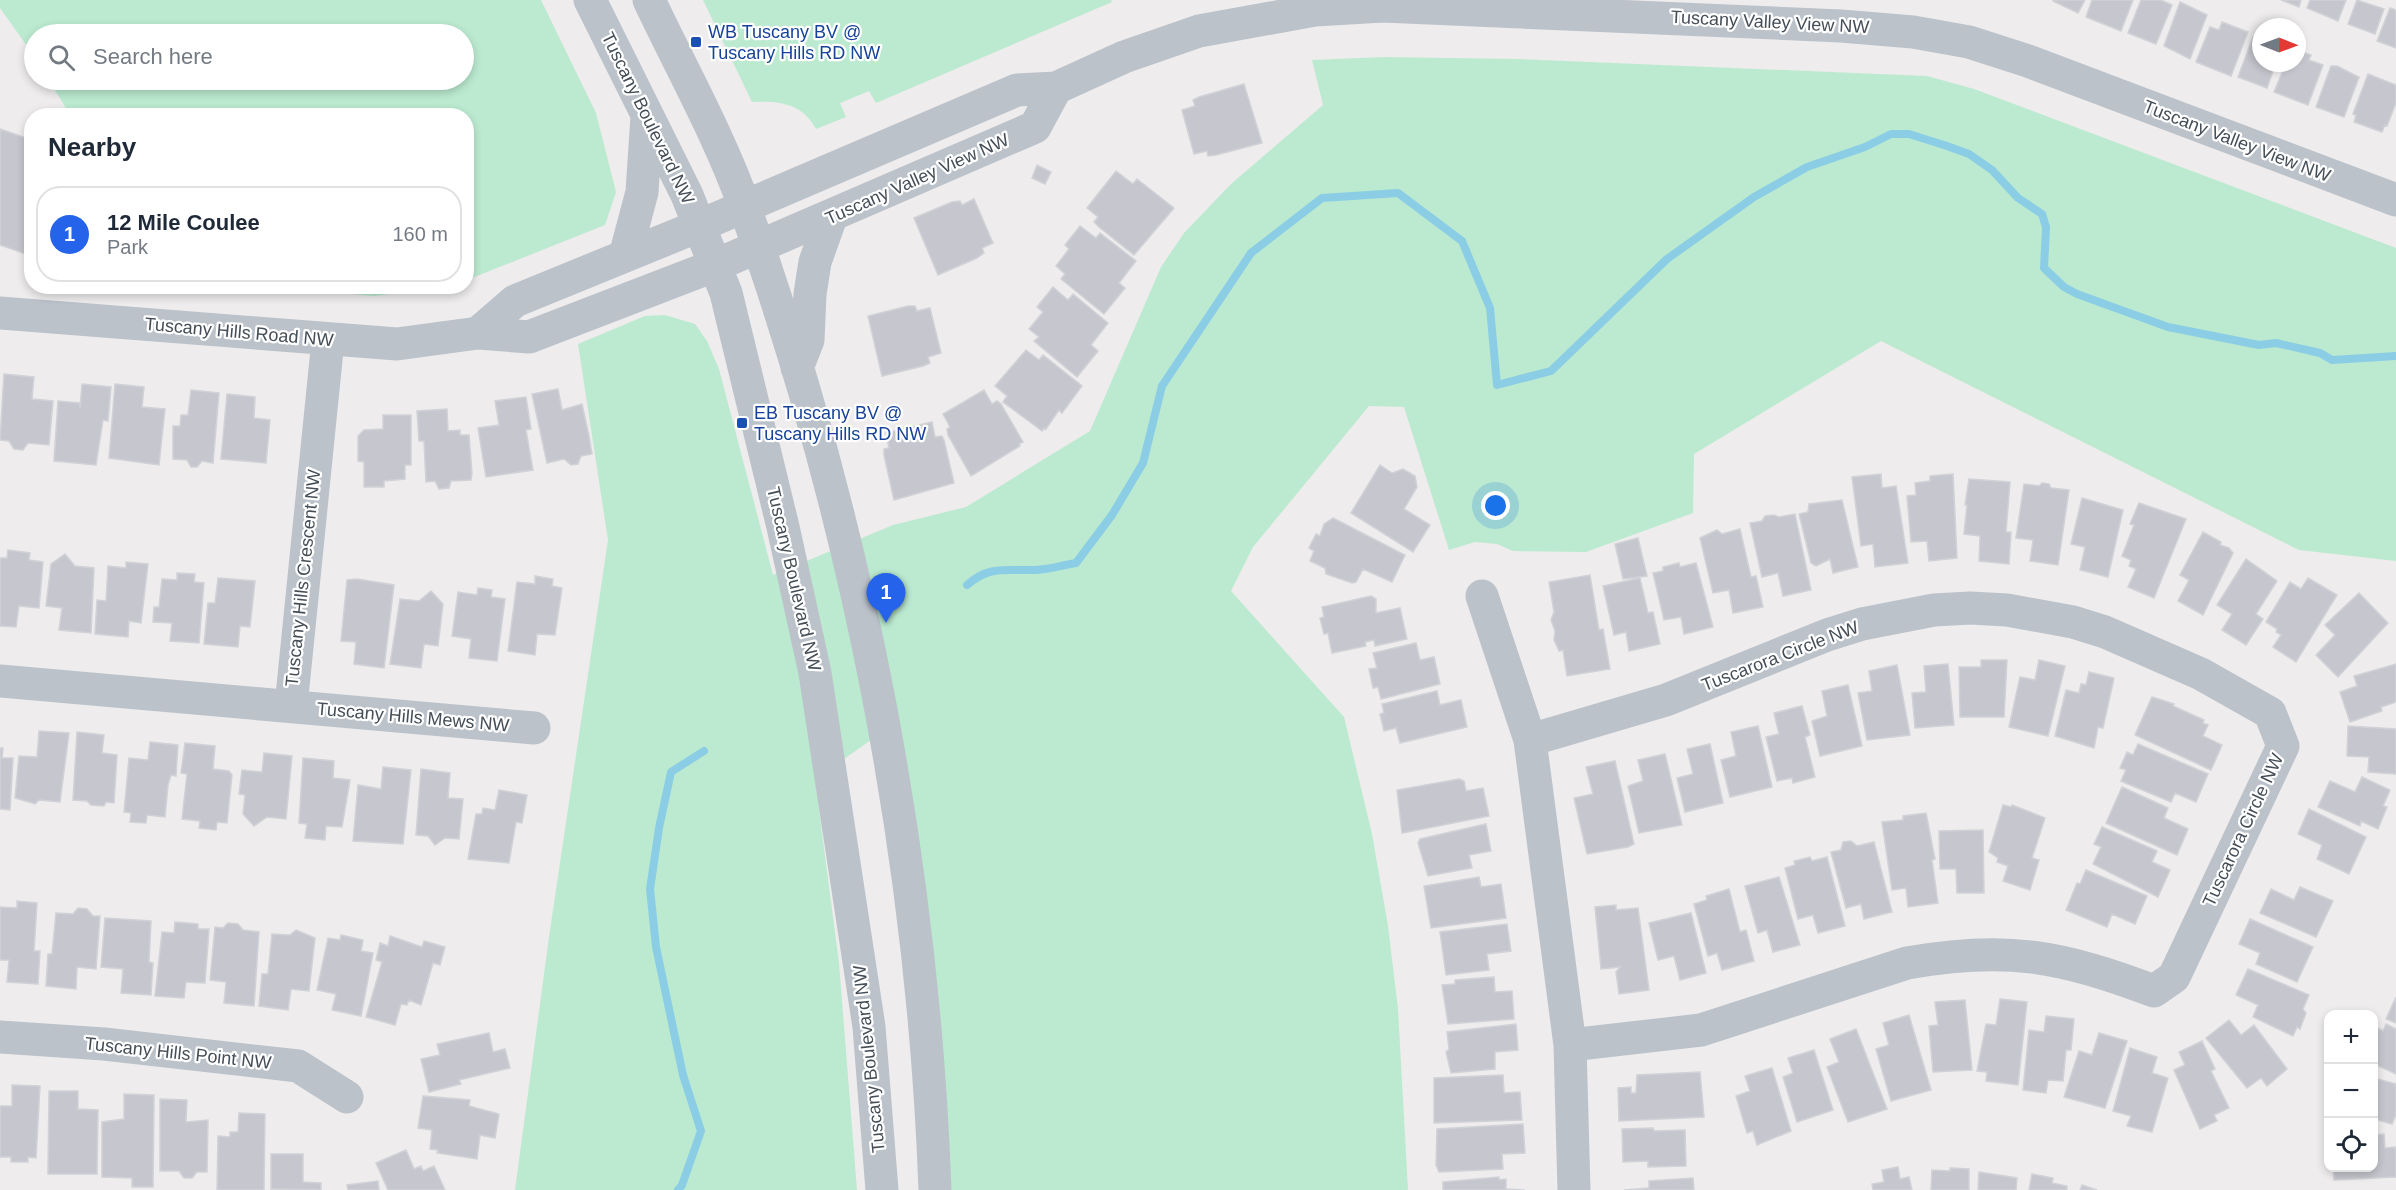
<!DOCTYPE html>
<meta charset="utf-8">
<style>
body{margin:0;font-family:Helvetica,sans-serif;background:#f6f6f7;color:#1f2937}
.controls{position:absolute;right:18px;bottom:18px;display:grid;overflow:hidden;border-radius:12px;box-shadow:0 3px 9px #0003}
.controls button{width:54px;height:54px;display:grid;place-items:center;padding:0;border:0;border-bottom:2px solid #e0e1e3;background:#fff;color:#1f2937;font:30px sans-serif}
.compass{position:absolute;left:2252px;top:18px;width:54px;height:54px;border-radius:50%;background:#fff;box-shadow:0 3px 9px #0003;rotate:91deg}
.you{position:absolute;left:1496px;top:506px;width:21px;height:21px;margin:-15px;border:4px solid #fff;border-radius:50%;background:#1a73e8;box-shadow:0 0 0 9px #1a73e833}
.badge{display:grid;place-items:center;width:39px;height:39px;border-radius:50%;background:#2563eb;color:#fff;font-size:20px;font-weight:700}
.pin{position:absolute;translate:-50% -50px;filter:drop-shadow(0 2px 3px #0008)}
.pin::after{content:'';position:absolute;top:32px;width:21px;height:18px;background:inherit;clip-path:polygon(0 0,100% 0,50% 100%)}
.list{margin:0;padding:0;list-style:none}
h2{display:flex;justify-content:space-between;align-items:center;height:78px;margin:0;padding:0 24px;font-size:26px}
h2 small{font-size:20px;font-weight:400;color:#747a83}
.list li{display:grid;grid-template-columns:39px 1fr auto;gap:18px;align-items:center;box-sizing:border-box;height:96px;margin:0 12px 12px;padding:0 12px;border:2px solid #e0e1e3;border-radius:24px}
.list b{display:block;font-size:22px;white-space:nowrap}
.list p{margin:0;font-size:20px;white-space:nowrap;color:#747a83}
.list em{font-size:20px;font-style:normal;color:#747a83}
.icon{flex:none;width:33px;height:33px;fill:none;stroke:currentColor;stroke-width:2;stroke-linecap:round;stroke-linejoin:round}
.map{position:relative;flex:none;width:2396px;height:1190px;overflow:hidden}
.search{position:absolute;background:#fff;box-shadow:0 3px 9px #0003;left:24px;top:24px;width:450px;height:66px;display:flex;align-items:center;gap:15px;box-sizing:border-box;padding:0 21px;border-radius:33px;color:#747a83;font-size:22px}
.panel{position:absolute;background:#fff;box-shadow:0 3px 9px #0003;left:24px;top:108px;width:450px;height:186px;border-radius:24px}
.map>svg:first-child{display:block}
.green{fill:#bbead0}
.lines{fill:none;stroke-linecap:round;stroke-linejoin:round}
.stream{stroke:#8bcde5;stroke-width:8}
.building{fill:#c6c7ce;stroke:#d0d2d7;stroke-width:1.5}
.minor{stroke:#bbc2ca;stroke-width:33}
.transit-dot{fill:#1a4fb4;stroke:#fff;stroke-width:2}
.labels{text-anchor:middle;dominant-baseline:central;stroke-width:4.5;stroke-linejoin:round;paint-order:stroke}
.street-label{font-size:18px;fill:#454e57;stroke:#fff}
.transit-label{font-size:18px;fill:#164399;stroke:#fff;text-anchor:start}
</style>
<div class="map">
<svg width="2396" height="1190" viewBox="0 0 2396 1190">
<rect width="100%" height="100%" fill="#eeecec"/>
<path class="green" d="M0,0H541L596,113L616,192L605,225L467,280L466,116L70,115L49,80H464V34H34V56L0,8Z
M703,0H1111L1112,2L876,103L869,91L840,103L846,117L816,129C802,103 779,101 752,102Z
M1384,57L1518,59L1927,76L1974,89L2396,248V561L2299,550L1881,341L1694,454L1693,513L1586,552L1513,551L1497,544L1475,542L1449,550L1404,407L1369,406L1253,547L1231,591L1344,717L1372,834L1388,926L1398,1009L1408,1190H951L897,722L815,779L839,963L857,1190H515L549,937L608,540L578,344L645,316L665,315L695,324L707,341L719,369L773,575L893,525L966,507L1090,431L1161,267L1184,233L1232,183L1323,105L1312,60Z
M269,287H445L374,296Z"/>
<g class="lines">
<path class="stream" d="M967,585C990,565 1005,571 1034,570C1048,570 1062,565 1076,563L1112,515L1143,463L1162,386L1251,253L1322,198L1398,193L1462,241L1490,308L1497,385L1551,371L1667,259L1754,197L1807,167L1865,147L1891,134H1909L1947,146L1969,154L1992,170L2018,198L2042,214L2046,227L2044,268L2064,287L2077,294L2168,327L2259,345L2276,343L2320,353L2332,360L2396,356
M678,1190L682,1185L701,1131L683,1075L656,947L650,889L659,828L671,772L704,751"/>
</g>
<path class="building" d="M2085,0L2078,13L2053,1V0Z
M2092,0H2133L2121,31L2086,17Z
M2141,0H2161L2172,5L2156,44L2128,33Z
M2281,0H2301L2299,7Z
M2310,0H2346L2338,21L2307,8Z
M2357,0L2384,9L2375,34L2348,24Z
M2180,2L2207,15L2190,59L2164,46Z
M2390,8L2396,10V48L2377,41Z
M2222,22L2248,32L2231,76L2196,62L2210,27L2219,30Z
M2253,37L2261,40V63H2276L2267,88L2238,77Z
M2297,50L2311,55L2309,60L2323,65L2308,105L2274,92L2286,63H2297Z
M2331,66H2337L2359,77L2344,117L2316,107Z
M2368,74L2396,85V103L2387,126L2385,125L2382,132L2354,122L2356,115L2353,114Z
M1244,84L1262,143L1216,155L1208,156L1207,151L1194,154L1182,110L1195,106L1193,100L1199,97Z
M0,129L32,140V237L26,254L0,245Z
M1037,165L1051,172L1045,184L1032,178Z
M1116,171L1133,184L1137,179L1174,208L1134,255L1099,227L1094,222L1098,217L1087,208Z
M974,199L993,243L982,248L984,253L977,258L938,275L914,218L952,202L960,201L962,205Z
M1080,226L1096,238L1100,233L1136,261L1119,283L1125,288L1104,314L1061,279L1065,274L1056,266L1069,249L1065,245Z
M1053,287L1068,300L1073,294L1108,323L1091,345L1098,351L1077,377L1034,341L1039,337L1029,329L1043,312L1037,307Z
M908,306H915L917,311L930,308L941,353L928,357L930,363L923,366L882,376L868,316Z
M1026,350L1039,360L1043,355L1082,386L1062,413L1059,410L1046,429L1044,428L1042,431L1003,402L1007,396L995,386Z
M4,374L34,377L32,399L53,401L49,445L28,443L23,450L14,449L9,441L0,440Z
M82,384L111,387L108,421L103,420L96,465L54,461L58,401L80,403V408Z
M115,384L144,387L142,407L165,409L159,465L109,458Z
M558,389L562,410L582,404L589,436L592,454L581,456L578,464L571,465L564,459L547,463L532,394Z
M191,390L219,393L213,463L202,461L197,467H191L187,460L173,459V426H180L181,415H188Z
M984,390L992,404L997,401L1001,404L1023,442L1019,444L1020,446L971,476L948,435L947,429L950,427L943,414Z
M227,394L255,397L254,418L270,420L266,463L221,459Z
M526,397L531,429L526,430L533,470L486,477L478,428L499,425L495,401Z
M447,409L448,431L460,430V435H469L472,473L471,480L451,481L449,488L439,489L435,481L426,482L424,441H419L417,411Z
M383,415H411V465H405V479L384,481V487H364V462L358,461V436L364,430L383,429Z
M932,422L935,437L942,436L944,440L954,483L894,500L884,455V449L889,448L886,433Z
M1380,465L1392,473L1403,469L1415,476L1417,487L1404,509L1430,525L1413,552L1351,513Z
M1881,474L1882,488L1896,486L1908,563L1875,567L1873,544L1861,546L1852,477Z
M1953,474L1957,558L1929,561L1927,541L1911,542L1907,496L1916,495L1915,483L1930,481V476Z
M1969,479L2010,482L2006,532H2011L2009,564L1979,561L1980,536L1964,534L1967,505H1965Z
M2042,483L2049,484L2051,488L2069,490L2058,565L2030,561L2033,540L2016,538L2024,484L2039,486Z
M2082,498L2123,510L2108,577L2080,570L2085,547L2071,544Z
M1842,500L1858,567L1833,573L1830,559L1816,566L1811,563L1799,514L1808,512L1809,504Z
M2139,503L2186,519L2154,598L2128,587L2136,569L2129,566L2131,560L2122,556L2134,525L2130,524Z
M1795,514L1811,590L1783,596L1778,573L1762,577L1750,523L1762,521L1765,516L1774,515L1779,517Z
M1333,518L1405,555L1392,582L1363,569L1356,582L1352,583L1326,574L1325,568L1310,561L1314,551L1309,548L1316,534L1320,536L1324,524Z
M1740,529L1751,577L1756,576L1763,607L1733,613L1729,590L1713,593L1700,538L1717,530L1722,534Z
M2203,532L2221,542L2220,545L2229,548L2233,553L2203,615L2178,601L2189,580L2180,575Z
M1638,538L1647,576L1623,579L1615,544Z
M8,550L30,553L29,560L43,562L39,608L19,606L16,627L0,626V558H7Z
M65,554L75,566L94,568L91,633L59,630L62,608L46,606L51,564Z
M2246,559L2277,581L2256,614L2263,619L2246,645L2222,630L2232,614L2217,605Z
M126,562L148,564L141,623L129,621L128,637L95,634L97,600L106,601L108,566L126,568Z
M1679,563L1680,567L1696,563L1713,627L1684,634L1681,617L1664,620L1653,573L1663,571V567Z
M177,573L195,574L194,582L204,583L199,643L170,641L172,623L153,622L154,607H159L162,579L177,580Z
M1590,575L1599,630L1603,629L1610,669L1567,676L1563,650L1559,651L1554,640L1555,631L1551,620L1554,612L1549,582Z
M535,576L553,579L552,586L562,588L555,635L537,634L535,655L508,651L517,582L535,584Z
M218,578L255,581L250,627L240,626L238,647L204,644L208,603H215Z
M1640,578L1648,613L1653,612L1660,644L1629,651L1626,632L1614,635L1603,586Z
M2308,578L2337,595L2296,662L2273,647L2281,635L2276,632L2277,629L2266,622L2290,582L2301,589Z
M357,579L394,585L384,668L354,664L356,642L341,641L347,580Z
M478,588L492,590L491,597L505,599L497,661L469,658L471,639L452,636L458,592L477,595Z
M431,591L443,604L438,646L424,644L421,668L390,664L400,599L419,601Z
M2359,593L2388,623L2338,677L2316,655L2335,635L2325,625Z
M1371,596L1376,599V613L1400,608L1407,639L1375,646L1374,640L1365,642L1366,646L1332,653L1328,633L1324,634L1320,618L1324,617L1322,607Z
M1416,643L1420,660L1434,657L1440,684L1381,699L1378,687L1373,688L1369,669L1377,668L1373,653Z
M1981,660H2007L2004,717H1960L1959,667H1981Z
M2039,660L2065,666L2048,736L2009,727L2020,677L2035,680Z
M1948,664L1954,725L1915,728L1912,693L1926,692L1924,666Z
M2396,664V702L2381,707L2382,711L2350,722L2340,692L2357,686L2354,676Z
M1897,665L1910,735L1867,740L1858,693L1872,691L1869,671Z
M2089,672L2114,678L2103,728L2098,727L2094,748L2055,736L2066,690L2079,693L2081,684L2086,685Z
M1848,685L1862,746L1820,756L1812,721L1827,716L1822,691Z
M1437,691L1440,705L1461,700L1467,727L1400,743L1396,728L1384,731L1380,714L1384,713L1382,704Z
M2152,697L2174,704L2173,706L2204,720L2203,723L2208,725L2203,736L2222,745L2211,770L2135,735Z
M1802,706L1810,735L1805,737L1815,777L1793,783L1792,778L1777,781L1766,737L1779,734L1774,713Z
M1758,726L1772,787L1730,797L1721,760L1736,756L1731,732Z
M2348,726L2396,729V774L2368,772L2369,757L2347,756Z
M39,731L69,733L60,802L39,800L35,804L15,798L19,756L37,757Z
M77,732L104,735L102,753L117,755L114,803L106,802L104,806L91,805L87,801L73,800Z
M150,742L178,745L176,776L171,775L168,785L165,817L147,815L146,823L130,822L131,813L124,812L129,758L148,760Z
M185,743L215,746L213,769L229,771L232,775L227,823L217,822L216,830L199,828L200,821L182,819L187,774L181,773Z
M1710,744L1723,803L1685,812L1677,778L1693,774L1687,749Z
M2138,744L2208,774L2196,802L2175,793L2171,802L2121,781L2126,770L2120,768L2127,752L2133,755Z
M0,748H3L2,758H13L10,810L0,809Z
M264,753L292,756L286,819L267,817L254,826L243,814L245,795L239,794L242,770L262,772Z
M1665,754L1682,825L1639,833L1628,786L1643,781L1638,760Z
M303,758L334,761L333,778L350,780L342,827L326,826L325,840L305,838L307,824L299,823Z
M1615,761L1634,844L1628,847L1587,854L1574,798L1593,794L1586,767Z
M383,767L411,770L403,844L353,841L358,785L381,789Z
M421,769L450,773L448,798L463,799L459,839L445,838L435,845L428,836L416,835Z
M2362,777L2390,790L2383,806L2387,807L2378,829L2361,821L2360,826L2318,807L2330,781L2355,792Z
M1459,779L1464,781L1466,791L1483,788L1489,816L1402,833L1397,790Z
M2122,787L2168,808L2164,818L2188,829L2177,855L2106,823Z
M499,790L527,795L522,823L516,822L509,863L468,859L476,814H482L483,808L495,810Z
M2003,805L2011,807L2012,805L2045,818L2032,858L2039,860L2030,890L2003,881L2008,866L1997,862L1998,858L1989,852Z
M2309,809L2366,837L2349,874L2317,859L2322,845L2298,834Z
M1926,813L1935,859L1932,860L1938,903L1908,907L1906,888L1892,890L1882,822L1903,820V816Z
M1486,824L1491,851L1469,855L1472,868L1428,876L1418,843L1420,839Z
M2102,827L2157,851L2152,862L2170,870L2158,897L2093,864L2101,847L2094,844Z
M1983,830L1984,893H1957L1956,869H1940L1939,831Z
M1851,841L1857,846L1874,842L1892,912L1864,919L1861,904L1846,908L1831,852L1841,850L1843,842Z
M1810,857L1812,861L1827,857L1845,926L1818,933L1813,915L1798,919L1785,868L1795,865L1794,861Z
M2086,870L2147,896L2135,924L2112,914L2107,927L2066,910L2077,883L2080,884Z
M1479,877L1481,887L1501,884L1506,918L1431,928L1424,886Z
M1779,877L1800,945L1773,952L1767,930L1758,933L1745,886Z
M2300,887L2333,901L2316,937L2260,913L2271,889L2294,900Z
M1729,889L1740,932L1746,930L1754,961L1722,970L1717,953L1708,956L1694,904L1707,900L1706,896Z
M17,901L37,903L34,951H40L38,984L7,982L9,960H0V907L17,908Z
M1616,905V910L1638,908L1649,990L1619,994L1616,972L1620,967L1601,969L1595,907Z
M78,908L87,909L93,916H100L96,969L77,967L76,989L46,986L48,954H52L56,913L73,914Z
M1691,913L1706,973L1680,980L1674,956L1658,960L1649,923Z
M105,918L151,921L149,962L153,963L151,995L121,993L123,969L101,967Z
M2250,919L2313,947L2297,982L2256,964L2260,953L2239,944Z
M175,922L198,924V929H209L205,983L186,982L184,998L155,996L162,932L174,933Z
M228,923L238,924L243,930L259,932L254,1006L224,1003L226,982L210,980L215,927L223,928Z
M1507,924L1511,951L1487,954L1489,970L1446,975L1440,932Z
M296,930L315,938L309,991L291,989L288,1010L259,1006L262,974H268L272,934L290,935Z
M341,935L363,940L361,951L373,953L361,1016L332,1010L336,994L317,990L328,938L340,940Z
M390,936L422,947L424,941L445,947L440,965L433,963L421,1005L409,1000L407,1005L401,1004L395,1025L366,1017L382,962L376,960L380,943L388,946Z
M2248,969L2309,995L2303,1009L2306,1013L2300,1029L2297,1027L2293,1036L2253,1017L2258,1005L2236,995Z
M1494,977L1495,992L1512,991L1514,1019L1448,1024L1442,985L1455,984V980Z
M2396,997V1023L2386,1019Z
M2000,999L2027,1002L2018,1085L1986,1081L1987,1072L1977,1071L1986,1024L1996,1025Z
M1965,1000L1972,1070L1933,1072L1929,1026L1938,1025L1935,1002Z
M1909,1015L1931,1090L1891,1101L1876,1049L1889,1045L1883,1023Z
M2046,1016L2074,1019L2071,1050H2066L2063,1081L2048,1080L2046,1093L2023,1090L2029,1030L2044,1032Z
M2229,1020L2241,1035L2254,1025L2287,1069L2267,1086L2261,1078L2247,1088L2206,1038Z
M1516,1024L1518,1050L1495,1052V1069L1451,1073L1446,1052L1449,1049L1447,1032Z
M2386,1024L2396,1029V1074L2374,1064L2376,1047L2374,1026L2383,1031Z
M1856,1029L1887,1109L1848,1122L1827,1067L1839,1062L1830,1039Z
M489,1033L493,1052L505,1049L510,1068L459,1080L461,1084L429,1092L421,1059L440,1055L437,1044Z
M2099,1033L2127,1041L2105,1108L2064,1097L2079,1051L2092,1055Z
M2202,1041L2215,1069L2211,1071L2229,1108L2214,1115L2217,1121L2200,1129L2174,1070L2185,1065L2179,1052Z
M2130,1048L2157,1057L2152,1073L2168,1078L2152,1132L2127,1126L2131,1116L2113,1111Z
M1814,1050L1833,1110L1797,1122L1783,1077L1793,1073L1788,1058Z
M1772,1068L1791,1131L1757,1145L1753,1131L1747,1133L1736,1096L1750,1091L1745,1076Z
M1700,1072L1704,1117L1619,1121L1618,1088L1631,1087V1093H1636L1637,1075Z
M1503,1075L1504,1093L1520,1092L1522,1120L1434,1123V1078Z
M2374,1078L2396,1084V1115L2392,1124L2374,1119Z
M12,1085L40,1086L36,1158L28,1157V1162H11V1157H0V1106H12Z
M49,1091H78V1109L98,1110L97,1174H48Z
M124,1094L154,1095L153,1187H132V1178L102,1177V1122L124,1119Z
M423,1096L470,1100L469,1106L499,1114L495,1138L480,1135L477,1159L437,1153L438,1150L430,1149L432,1130L418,1128Z
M160,1099L187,1100L186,1122L208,1120L207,1172H197L192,1178H184L179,1171H160Z
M239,1113L265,1114L264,1190H217L218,1136L230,1137V1132H238Z
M1523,1124L1525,1153L1502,1154L1503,1169L1439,1172L1436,1165L1437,1129Z
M1653,1128L1654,1131L1685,1130L1686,1166L1648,1167V1161L1623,1162L1622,1129Z
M2384,1134L2385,1148L2396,1147V1177L2334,1180L2333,1168H2374V1135Z
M406,1150L414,1169L421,1166L423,1171L434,1166L445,1190H388L376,1163Z
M271,1154H303V1182L321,1183V1190L271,1189Z
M1898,1167L1900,1179L1909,1177L1912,1190H1873L1872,1184L1884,1182L1882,1170Z
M1950,1168L1969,1169V1190H1931L1932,1170L1950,1171Z
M1979,1172L2017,1178L2016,1190H1978Z
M2032,1174L2053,1178L2052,1183L2067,1186V1190H2029Z
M1499,1177V1180L1506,1179V1189L1525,1190H1443V1182Z
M1693,1178L1694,1190H1624L1649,1188V1181Z
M378,1181L379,1190H348L347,1185Z
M2082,1185L2097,1190H2080Z"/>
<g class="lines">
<path class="minor" d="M590,0L687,195L726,293L783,527L815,673L869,1027L882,1190
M649,0C681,68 720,137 745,208C857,521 923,858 935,1190
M625,256L642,192L647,116
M0,313L397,344L478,333L529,337L716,265L1035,127L1056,88
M478,333L515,301L701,225L1017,90L1056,88L1124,57L1199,31L1315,10L1383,6L1841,26L1913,32L1969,42L2028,61L2396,200
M797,368L808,340L810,294L815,262L831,217
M1482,596L1530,740L1570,1045L1701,1030L1907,963C2006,945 2061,956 2154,991L2174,977L2283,746L2270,713L2201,674L2105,632L2073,622L2007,610L1970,608L1934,610L1862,624L1827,635L1666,700L1530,740
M0,681L534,728
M291,706L328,340
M0,1037L104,1044L298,1066L347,1097
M1570,1045L1574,1190"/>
</g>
<g class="transit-dot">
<rect x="690" y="36" width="12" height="12" rx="3"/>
<rect x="736" y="417" width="12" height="12" rx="3"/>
</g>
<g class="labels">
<g class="street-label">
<text transform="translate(1770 22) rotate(3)">Tuscany Valley View NW</text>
<text transform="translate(648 118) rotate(64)">Tuscany Boulevard NW</text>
<text transform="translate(2237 141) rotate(21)">Tuscany Valley View NW</text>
<text transform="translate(917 179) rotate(-24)">Tuscany Valley View NW</text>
<text transform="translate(239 332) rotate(5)">Tuscany Hills Road NW</text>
<text transform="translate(303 578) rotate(-84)">Tuscany Hills Crescent NW</text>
<text transform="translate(794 579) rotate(77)">Tuscany Boulevard NW</text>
<text transform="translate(1780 656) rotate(-21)">Tuscarora Circle NW</text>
<text transform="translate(413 717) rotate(5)">Tuscany Hills Mews NW</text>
<text transform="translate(2243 830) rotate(-65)">Tuscarora Circle NW</text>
<text transform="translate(178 1053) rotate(6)">Tuscany Hills Point NW</text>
<text transform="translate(869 1059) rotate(-96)">Tuscany Boulevard NW</text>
</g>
<g class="transit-label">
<text x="708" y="32">WB Tuscany BV @<tspan x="708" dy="21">Tuscany Hills RD NW</tspan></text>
<text x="754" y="413">EB Tuscany BV @<tspan x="754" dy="21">Tuscany Hills RD NW</tspan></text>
</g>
</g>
</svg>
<div class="controls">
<button>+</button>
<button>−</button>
<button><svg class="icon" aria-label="locate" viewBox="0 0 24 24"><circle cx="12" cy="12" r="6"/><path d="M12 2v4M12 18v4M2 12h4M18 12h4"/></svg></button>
</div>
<svg class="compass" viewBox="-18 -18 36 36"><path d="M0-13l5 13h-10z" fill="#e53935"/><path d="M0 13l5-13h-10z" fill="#747a83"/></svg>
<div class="you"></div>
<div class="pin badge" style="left:886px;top:623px">1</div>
<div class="search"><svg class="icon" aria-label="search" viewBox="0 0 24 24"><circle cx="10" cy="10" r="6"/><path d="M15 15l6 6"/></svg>Search here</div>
<section class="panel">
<h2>Nearby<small></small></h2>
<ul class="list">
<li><span class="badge">1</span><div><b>12 Mile Coulee</b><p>Park</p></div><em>160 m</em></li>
</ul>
</section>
</div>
